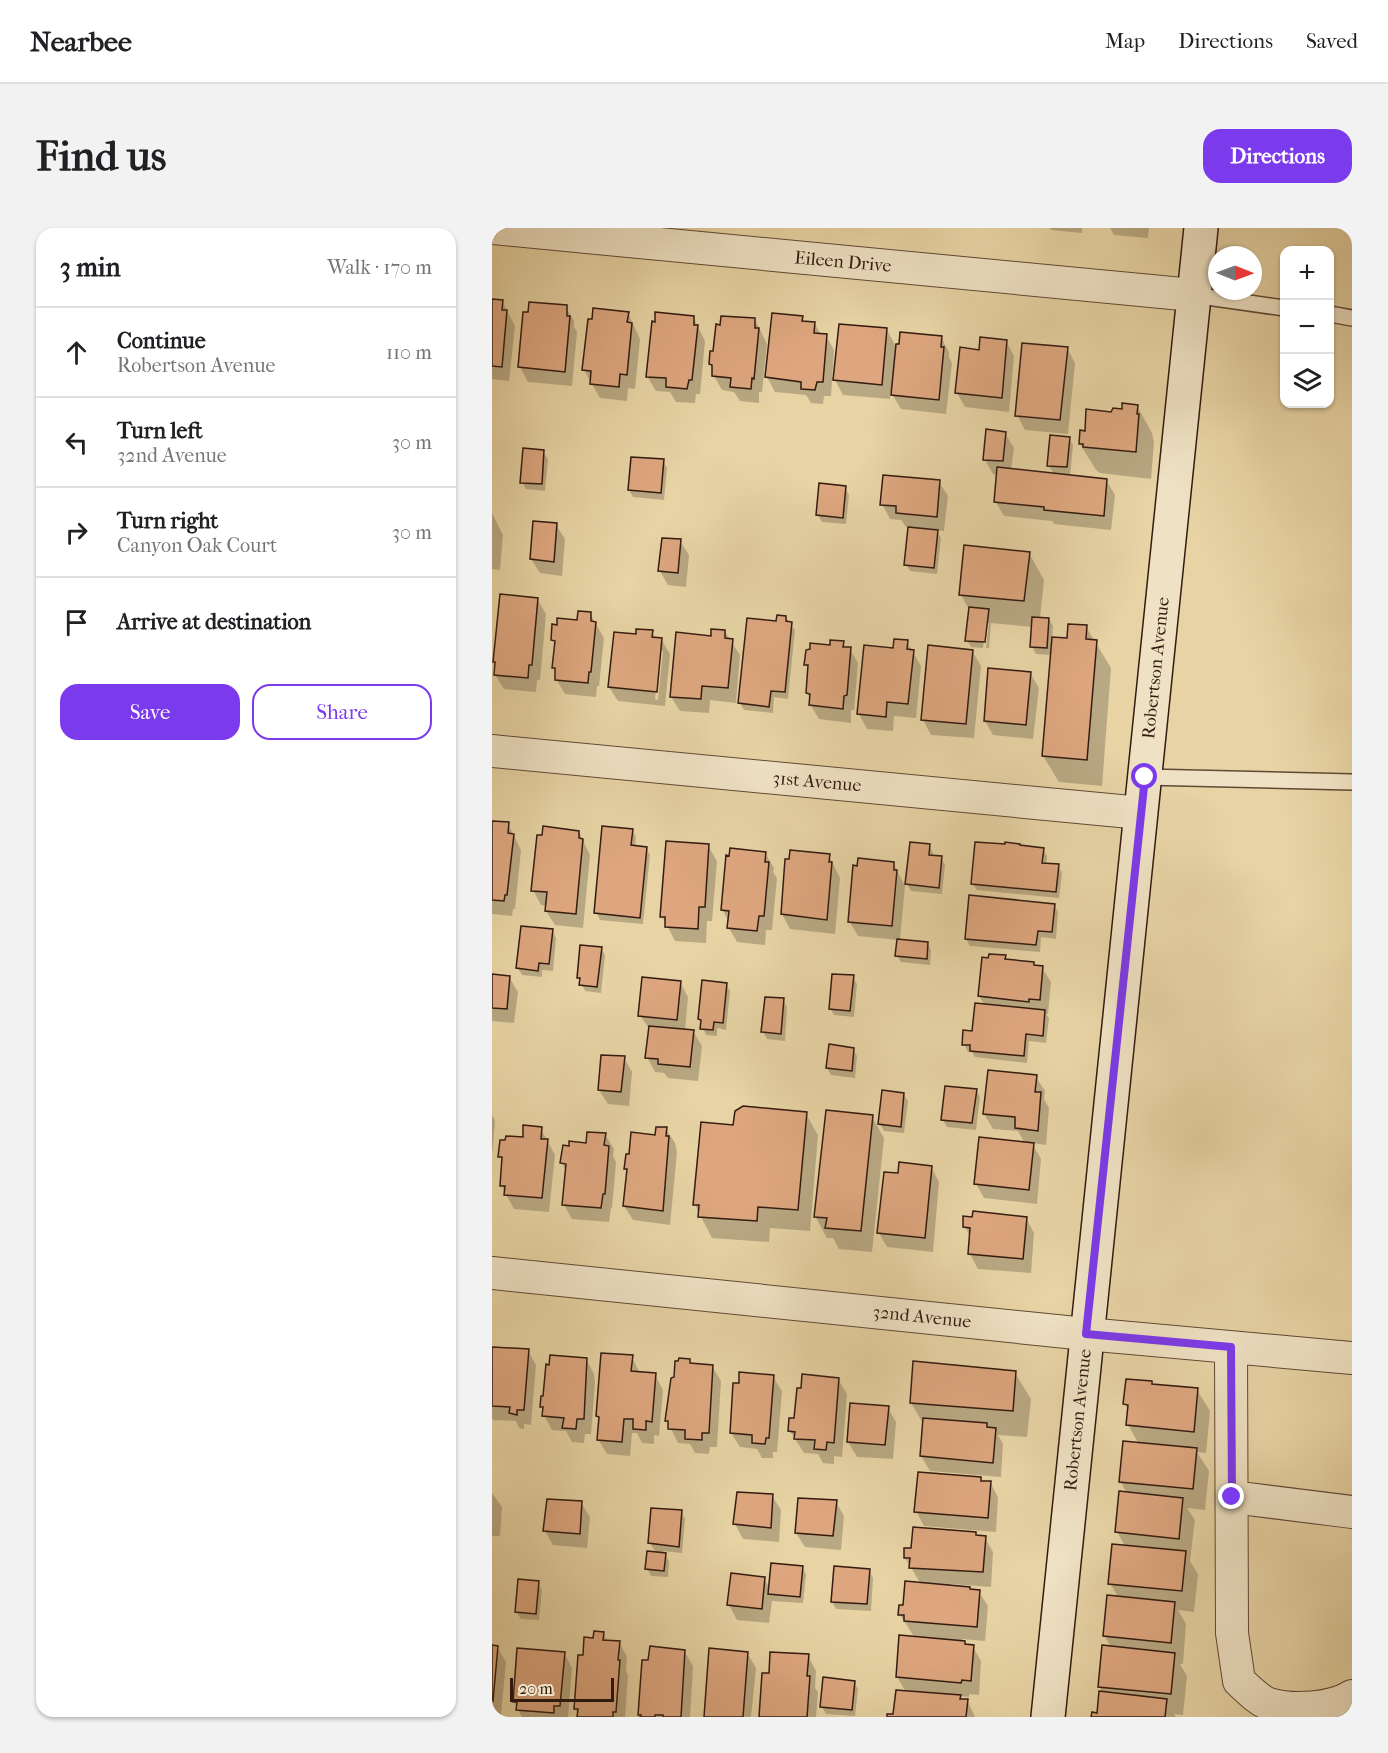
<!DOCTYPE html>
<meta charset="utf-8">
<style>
body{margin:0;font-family:"IM FELL French Canon",serif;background:#f2f2f2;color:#202124}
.controls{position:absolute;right:18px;top:18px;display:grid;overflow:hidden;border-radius:12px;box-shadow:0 2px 4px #0004}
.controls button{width:54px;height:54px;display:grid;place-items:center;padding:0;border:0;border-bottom:2px solid #e0e0e0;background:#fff;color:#202124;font:30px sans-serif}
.compass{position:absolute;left:716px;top:18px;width:54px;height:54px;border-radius:50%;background:#fff;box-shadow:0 2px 4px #0004;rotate:91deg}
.scale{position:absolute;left:18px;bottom:15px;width:104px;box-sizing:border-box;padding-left:6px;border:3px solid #331b10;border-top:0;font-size:16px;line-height:21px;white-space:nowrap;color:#331b10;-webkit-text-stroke:4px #efe2c4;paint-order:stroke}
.stop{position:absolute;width:18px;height:18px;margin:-14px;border:4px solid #7c3aed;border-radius:50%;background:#fff}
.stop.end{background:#7c3aed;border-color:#fff;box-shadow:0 2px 6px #0008}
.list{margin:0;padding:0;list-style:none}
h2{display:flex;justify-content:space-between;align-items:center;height:78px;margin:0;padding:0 24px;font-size:26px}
h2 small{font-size:20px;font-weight:400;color:#757577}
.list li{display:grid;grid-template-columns:39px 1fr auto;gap:18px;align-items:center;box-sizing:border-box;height:90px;padding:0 24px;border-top:2px solid #e0e0e0}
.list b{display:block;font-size:22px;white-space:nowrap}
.list p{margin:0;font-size:20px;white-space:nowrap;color:#757577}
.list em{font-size:20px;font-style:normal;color:#757577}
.actions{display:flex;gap:12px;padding:18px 24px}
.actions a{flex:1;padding:14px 0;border:2px solid #7c3aed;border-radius:18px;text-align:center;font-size:21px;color:#7c3aed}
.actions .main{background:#7c3aed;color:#fff}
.icon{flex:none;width:33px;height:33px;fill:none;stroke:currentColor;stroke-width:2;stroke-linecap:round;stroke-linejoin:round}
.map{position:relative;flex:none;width:860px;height:1489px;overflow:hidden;border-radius:18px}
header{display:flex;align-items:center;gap:36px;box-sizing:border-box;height:84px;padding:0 30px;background:#fff;border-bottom:2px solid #e0e0e0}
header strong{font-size:28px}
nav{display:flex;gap:33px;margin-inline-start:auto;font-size:21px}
.intro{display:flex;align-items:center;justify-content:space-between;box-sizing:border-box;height:144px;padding:0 36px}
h1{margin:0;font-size:42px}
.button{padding:15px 27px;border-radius:18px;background:#7c3aed;color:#fff;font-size:21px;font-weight:700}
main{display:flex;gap:36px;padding:0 36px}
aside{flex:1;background:#fff;border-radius:18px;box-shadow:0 2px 4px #0004}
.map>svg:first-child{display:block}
.shadow{fill:#0003;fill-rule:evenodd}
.building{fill:#dda67f;stroke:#331b10;stroke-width:1.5}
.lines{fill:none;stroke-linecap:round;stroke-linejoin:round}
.lane-casing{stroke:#604935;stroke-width:18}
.street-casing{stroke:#604935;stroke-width:34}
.secondary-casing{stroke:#331b10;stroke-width:36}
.lane{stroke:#efe2c4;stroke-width:15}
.street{stroke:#efe2c4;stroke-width:32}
.secondary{stroke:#efe2c4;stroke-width:33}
.route{stroke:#7c3aed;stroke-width:8}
.labels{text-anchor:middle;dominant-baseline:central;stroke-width:6;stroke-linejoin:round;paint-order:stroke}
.street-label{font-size:18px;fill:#331b10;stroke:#efe2c4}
</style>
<header>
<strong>Nearbee</strong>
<nav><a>Map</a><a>Directions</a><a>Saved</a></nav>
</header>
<div class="intro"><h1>Find us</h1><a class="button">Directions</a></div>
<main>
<aside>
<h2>3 min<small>Walk · 170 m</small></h2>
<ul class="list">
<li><svg class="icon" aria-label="ahead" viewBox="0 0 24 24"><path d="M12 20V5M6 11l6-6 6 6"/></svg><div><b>Continue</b><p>Robertson Avenue</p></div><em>110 m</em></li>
<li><svg class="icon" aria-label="left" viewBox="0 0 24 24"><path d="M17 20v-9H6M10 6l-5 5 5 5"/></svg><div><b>Turn left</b><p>32nd Avenue</p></div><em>30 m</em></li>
<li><svg class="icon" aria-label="right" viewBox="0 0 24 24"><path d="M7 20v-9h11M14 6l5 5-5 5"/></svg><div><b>Turn right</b><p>Canyon Oak Court</p></div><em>30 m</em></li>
<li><svg class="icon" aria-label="arrive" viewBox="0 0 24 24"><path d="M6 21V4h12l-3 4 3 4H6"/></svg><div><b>Arrive at destination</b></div></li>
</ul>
<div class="actions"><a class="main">Save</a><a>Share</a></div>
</aside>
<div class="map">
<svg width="860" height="1489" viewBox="0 0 860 1489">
<rect width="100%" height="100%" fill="#e7d3a4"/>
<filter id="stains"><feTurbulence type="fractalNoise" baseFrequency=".00333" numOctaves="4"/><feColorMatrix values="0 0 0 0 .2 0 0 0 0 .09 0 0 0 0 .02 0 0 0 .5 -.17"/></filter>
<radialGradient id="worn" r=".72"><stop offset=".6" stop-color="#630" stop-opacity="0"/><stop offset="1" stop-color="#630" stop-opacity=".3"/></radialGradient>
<path class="shadow" d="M558,0H590V5L559,2Z
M618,0H657L656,10L622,7Z
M0,72L10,73L23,98L17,153L0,151Z
M74,79L82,93V99L85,104L80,158L36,154L28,139Z
M136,85L148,111L143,161L136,160L135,173L108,170L92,142Z
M201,89L213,113L208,166H204L203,175L184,174L178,164L164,163L155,148Z
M310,89L313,95L323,96L329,107L334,108L342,122L339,168H332L331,176L319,175L314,167L283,164L275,149Z
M263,92L275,116L270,164H267V175L248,173L242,164L230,162L222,148V142L218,136L222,125Z
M395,102L403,117L449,109L457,124V129L460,135L454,186L409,181L398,163V171L351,167L343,152Z
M514,113L522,128L517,184L473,179L465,165Z
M575,120L583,135L576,206L533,202L525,187Z
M645,178L660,205L662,214L659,251L608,245L604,242L588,216L594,204L620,186Z
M513,205L522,220L519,242L562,246L556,237L577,210L581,217L578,248L614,252L623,267L619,302L562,296L560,293L512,288L503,273L506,247L501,246L493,232Z
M51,224L56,231L53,263L34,261L30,254Z
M171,233L175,240L172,272L141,269L137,262Z
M447,254L456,268L452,303L444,302L449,310L445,346L418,343L414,336L417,299H414L409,292L398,291L390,276Z
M353,260L357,267L354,296L330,294L326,287Z
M0,285L11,307L8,342L0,341Z
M64,297L73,311L70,348L48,345L39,331Z
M188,313L197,327L194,359L176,357L168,343Z
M537,325L552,352L548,391H557L561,398L560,410L576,412L594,399L619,440L610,558L567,554L551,528L560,427L544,426L540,419L541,399L499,395L497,420H494L497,395H494L491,420L479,419L475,412L478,383L469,367Z
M45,371L54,386L48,452H45L44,464L12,461L3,447L4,437L2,433Z
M98,386L112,410L107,458H105L104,469L73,466L64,451V444L62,440L64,416L61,411L66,398L87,394Z
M293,389L303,402L296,471L282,469L281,485L252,482L248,475L286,394Z
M160,404L164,411H169L178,426L173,478L126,473L117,459L146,408ZM168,423H171L166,472L163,471Z
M233,404L248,427L244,475L218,472L217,485L188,483L179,469L220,410Z
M351,414L354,421H358L366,435L362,482H359V495L327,491L318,476L319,472L315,465L317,442L314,437L339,419Z
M415,414L429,438L424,490L402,488L401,503L375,501L367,486L403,421Z
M480,423L489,438L482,510L439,507L431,492Z
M538,445L547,460L541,511L501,507L493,493Z
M0,594L16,596L29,622L23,681H21L20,688L0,686Z
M140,602L144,609L143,619L154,620L158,627L151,696L108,692L104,684Z
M87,604L98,627L91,700L63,697L54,683L55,678L49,677L41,662Z
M216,618L225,633L220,693H215L214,715L183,713L170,688Z
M437,618L441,625V629L449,630L453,637L450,666L419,663L415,656Z
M551,621L555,628L554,637L566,638L570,645L567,670L485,662L480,655Z
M273,625L282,640L281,644L285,650L280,702H274L273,717L245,714L237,700V694L230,681Z
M337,628L348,650L343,706L298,701L290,686Z
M401,635L413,658L408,712L435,715L439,722L438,737L409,734L405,727L406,712L366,708L357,693Z
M562,677L566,684L564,711L549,709L548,724L478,718L474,711Z
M60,702L64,710L61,743L50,742V749L30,747L26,740Z
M109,720L113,727L109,765L93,763L87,750Z
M513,729L515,733L550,740L559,754L556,786H554L557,790L554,815L537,813L535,835L483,829L480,824H476L472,816L482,804L493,777L487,768Z
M0,748L17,749L26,764L22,795L0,793Z
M361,749L365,756L362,789L342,787L338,780Z
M188,754L196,769L193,803H201L210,818L206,853L176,850L172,845L163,844L155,829L158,802L148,787Z
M234,756L238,763L234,802L225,800V808L214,807L208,791Z
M291,772L295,779L293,813L275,811L271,804Z
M361,821L365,828L363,850L339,847L335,840Z
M132,830L140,844L137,878L116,876L107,862Z
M544,849L553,863L552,871L557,880L554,917L540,915L549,931L545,976L492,970L484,956L533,916L526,903L501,901L492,886Z
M484,862L488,869L484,902L455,899L451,892Z
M411,866L416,873L412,905L392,903L388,896Z
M314,886L326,907L318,1003L278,1000L277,1014L220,1010L203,977L243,898Z
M0,887L3,893L0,927Z
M380,889L392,910L380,1024L347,1021L341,1010H335L323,988Z
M49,901L63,927L57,984L22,981L9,957L11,934L8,928Z
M174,901L183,915L185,924L178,997L141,992L132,978L136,944L134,941Z
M113,906L122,921L121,928L124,934L120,980H119L117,994L80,991L72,977L74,943L70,935Z
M439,939L447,954L441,1024L395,1019L387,1005L407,947Z
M534,990L542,1005L539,1045L486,1041L478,1026L479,1010L473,999Z
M0,1120L36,1123L44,1137L39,1197L32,1196V1201L27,1200L24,1193L1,1192L0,1190Z
M140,1129L148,1146L163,1147L171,1162L167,1208L162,1207V1216L150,1215L145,1205H140L138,1228L115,1226L106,1211L108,1192L106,1188Z
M94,1131L102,1146L103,1155L99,1206H93L92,1215L80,1214L74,1203L60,1202L52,1187L50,1179Z
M197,1132L200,1137L220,1138L229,1153L225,1219H218L217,1226L203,1225L198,1216L186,1215L175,1193L183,1151Z
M523,1145L539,1171L535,1209L506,1207L511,1216L509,1249L438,1243L429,1228L432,1197L419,1175Z
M281,1149L290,1163L285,1224H281V1230H270L265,1221L248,1219L239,1205Z
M346,1151L355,1166L350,1229L342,1228V1236L331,1235L326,1226L312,1225L298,1203L303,1192Z
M660,1158L705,1162L718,1183L714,1225L705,1224L717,1243L713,1282L695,1280L703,1292L698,1333L706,1346L702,1384L686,1382L694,1396L691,1436H688L695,1448L691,1487L682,1486L684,1489H601V1486L606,1487L611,1465L607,1458L619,1420L613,1408L626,1369L618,1355L633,1318L625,1304L635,1265L628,1253L647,1216L636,1197L637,1184L633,1176Z
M396,1180L404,1194L401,1231L365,1229L356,1214Z
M488,1251L490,1254H498L506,1269L504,1304L432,1298L424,1283Z
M0,1265L10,1279L8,1308H0Z
M280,1268L289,1282L287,1314L251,1311L243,1296Z
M344,1274L352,1288L349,1322L313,1319L304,1305Z
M89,1275L98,1289L95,1320L61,1317L53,1303Z
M189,1284L193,1291L190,1325L171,1323L177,1333L176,1349L159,1348L155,1340L164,1325L158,1315Z
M483,1306L485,1309L493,1310L501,1324L499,1359L459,1356V1359L487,1364L496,1378L493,1413L470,1411L474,1418L481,1419L489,1433L487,1467L477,1466V1469L468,1468L470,1472H475L483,1489H396L397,1487H402L414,1464L405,1449L423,1410L408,1387L429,1356L413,1330Z
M310,1339L314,1346L311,1375L280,1373L277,1395L245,1392L237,1377L272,1350L278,1361Z
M377,1343L381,1350L379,1383L344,1381L340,1374Z
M46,1355L50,1362L47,1392L29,1391L24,1384Z
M111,1405L116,1414H127L135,1429L134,1443L136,1448L133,1489H87L83,1480L92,1429L102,1411Z
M0,1419H5L14,1434L9,1487L3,1486V1489H0Z
M218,1421L255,1425L264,1440L259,1489H213Z
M192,1423L201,1438L198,1489H149L147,1486Z
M72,1425L80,1440L76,1489H30L22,1474Z
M316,1428L324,1443L323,1460L326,1464L324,1489H268L272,1446L278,1447Z
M362,1454L366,1461L363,1488L334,1486L330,1479Z"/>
<path class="building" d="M0,71L11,72L10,82H15L10,139L0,138Z
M37,74L75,77V88H78L73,144L26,139L31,84H36Z
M101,80L137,84L135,94L140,95L135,147L128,146L127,159L98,156L99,143L90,142L96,91H100Z
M163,84L202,88V97H206L200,152H197L195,161L174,159V150L154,149L160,93L163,94Z
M280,85L311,88L310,93L323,94L322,105L335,106L331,154H325L323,162L309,161V154L273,149Z
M229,88L263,90V100H267L262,151L260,150L259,161L238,159L239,150L220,148V137L217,136L218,123H221L224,96L228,97Z
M347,96L395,100L390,157L341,152Z
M408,104L450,108L449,119H452L447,172L399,167L404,116H407Z
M488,109L515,112L510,170L463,165L468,119L487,122Z
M530,115L576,119L568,192L523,188Z
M630,175L646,177L645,186H647L644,224L591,219V216H587L588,202L593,203L594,181L619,184L621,180L630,181Z
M494,201L514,204L511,233L491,232Z
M558,207L578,209L575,239L555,238Z
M31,220L52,222L50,256L28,255Z
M139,229L172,231L169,265L136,262Z
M505,239L615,251L612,288L552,282V279L502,274Z
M391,247L448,252L445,289L404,285V278L388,277Z
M327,255L354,258L351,290L324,287Z
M41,293L65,295L62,334L38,331Z
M416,299L446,302L442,340L412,337Z
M170,310L189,311L186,345L166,343Z
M472,317L538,324L532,373L467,367Z
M8,366L46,370L40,437H37L36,450L2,447L3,434H1Z
M477,379L497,381L493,414L473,413Z
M86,383L99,384V393L104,394L99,444H97L96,455L63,452V440H60L63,413L59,412L60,396L65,397V390L85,392Z
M285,387L294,388V393L300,394L293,464L279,463L277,479L246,475L255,390L284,393Z
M540,389L557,390L555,420L538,419Z
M576,396L595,397L594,411L605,412L595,532L550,528L560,409L575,410Z
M144,401L161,402L160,409L170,410L165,464L116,459L122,404L144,406Z
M219,401L233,402V410L241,411L236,460L210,458L209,471L178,469L184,404L219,408Z
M402,411L416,412L415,421L422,422L416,476L395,474L394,489L365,486L372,417L401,420Z
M338,412L352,413L351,419H359L355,467L352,468L351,481L317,477L318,466L314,465L316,437H312L314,422L318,421V415L338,417Z
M436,417L481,422L474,496L429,492Z
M496,440L539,444L534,497L492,493Z
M0,593L17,594L16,605L22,606L15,667H13L12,673L0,672Z
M51,598L87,603V610L91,611L84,686L53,683L55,664L39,663L45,607H50Z
M110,598L141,601L139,617L155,619L148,690L102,685Z
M174,613L217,616L213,679H207L206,701L173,699V689H168Z
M418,614L438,616L437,627L450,628L447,660L413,656Z
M483,614L513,616V614L528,616V617L552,620L550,635L567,636L564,664L479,656Z
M238,620L274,624L273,634H277L272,688H267L265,703L235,700L237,683L229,682L234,627L237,628Z
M298,622L338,626L337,634H340L335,692L289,686L293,631H297Z
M366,630L402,634V642H405L400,698L356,694L361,637L365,638Z
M477,667L563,676L560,704L546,703L544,717L473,711Z
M29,698L61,701L57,736L47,735L46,743L24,740Z
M405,711L436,714L435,731L403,728Z
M88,717L110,719L105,759L87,757L88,750H85Z
M497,726L514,727L513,731L542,734V737L551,738L548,772L537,771V774L486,768L490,729L496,730Z
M0,746L18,748L15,781L0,780Z
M340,746L362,747L358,783L337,781Z
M150,749L189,753L185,792L146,788Z
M210,752L235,755L231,795L222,794L221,802L208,801L209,792L206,791Z
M273,769L292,770L289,806L269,804Z
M483,775L553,782L551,808L534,806L532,828L478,823V817H470L471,802L480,803Z
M157,798L202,802L198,839L166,836V831L153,830Z
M337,816L362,820L360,843L334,840Z
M109,827L133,828L129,864L106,862Z
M496,842L545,847L543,864H549L546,903L523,900V889L491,886Z
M453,858L485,861L480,895L449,892Z
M390,862L412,865L409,899L386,896Z
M251,878L315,884L306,982L266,979L265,993L206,989L207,977H201L209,894L241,897L243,883Z
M334,882L381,887L369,1003L333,1000L335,990L322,989Z
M31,897L50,899L49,911H56L50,970L12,967L13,958H8L10,929H6L8,912H13L14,908L31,909Z
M164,899H175L174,908H177L171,983L131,978L135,941H132L134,926H137L139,904L163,907Z
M95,904L114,905L112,917L117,918L113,966H111L109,980L70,977L74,936L68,935L71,917L77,918V913L94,915Z
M487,909L542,915L537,962L482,956Z
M407,934L440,938L433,1010L385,1005L392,944L406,945Z
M481,983L535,989L531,1031L476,1026L478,1000L471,999V988L480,989Z
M0,1119L37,1121L32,1182H25V1187L17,1185L18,1179L0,1178Z
M109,1125L141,1127L139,1143L164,1145L160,1194L154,1193V1202L141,1201V1191H132L130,1214L105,1212L107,1189L104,1188Z
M58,1127L95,1130L92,1191H85L84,1201L70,1200L72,1190L50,1188L51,1179H48L49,1168H51L54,1136L57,1137Z
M187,1130L198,1131V1135L221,1137L217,1205H210V1212L193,1211V1202L176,1201V1193H173L179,1150L182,1149L183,1133H186Z
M421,1133L524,1143L521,1183L418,1175Z
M247,1144L282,1147L277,1210H274L273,1216L260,1215V1207L238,1205L241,1155H247Z
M310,1146L347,1150L342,1215L335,1214L334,1222L322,1221L323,1212L302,1211L303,1204L296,1203L297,1190H302L305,1160H309Z
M634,1151L660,1153V1156L706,1160L702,1204L634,1197L636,1177L631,1176Z
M358,1175L397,1178L393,1217L355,1214Z
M431,1190L495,1195V1199L504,1200L501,1235L428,1228Z
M631,1213L705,1220L701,1261L627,1254Z
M426,1244L489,1249V1253H499L496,1290L422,1284Z
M627,1263L691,1270L687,1311L623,1304Z
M245,1264L281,1266L279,1300L241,1296Z
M306,1270L345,1272L341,1308L303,1305Z
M55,1271L90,1273L88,1306L51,1303Z
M159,1280L190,1282L187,1319L156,1315Z
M421,1299L484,1304V1307L494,1308L491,1344L417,1340L418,1330H412V1320H419Z
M620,1316L694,1323L690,1363L616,1356Z
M155,1323L174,1325L172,1343L153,1341Z
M279,1335L311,1338L308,1369L276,1366Z
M342,1338L378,1341L375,1376L339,1374Z
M239,1345L273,1349L270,1381L235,1377Z
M26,1351L47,1353L44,1386L23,1384Z
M413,1353L478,1359V1361L488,1362L485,1399L412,1393V1387H406L407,1377H411Z
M615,1367L683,1374L679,1415L611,1408Z
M102,1403L112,1404L111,1412L128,1413L126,1432H128L124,1484H121V1489H85L86,1481H82L86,1427H91L92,1409L101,1410Z
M407,1407L473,1413V1416L482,1417L479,1453L470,1452L469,1455L404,1449Z
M0,1417L6,1418L1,1473L0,1472Z
M610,1417L683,1425L679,1466L606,1459Z
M158,1418L193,1422L189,1489H171V1487H163V1489H148L149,1487H146L150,1432H156Z
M25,1420L73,1424L68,1478H62V1485L24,1482L25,1474H21Z
M217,1420L256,1424L251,1489H212Z
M278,1424L317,1426L315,1448H318L315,1489H267L270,1445H277Z
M331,1449L363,1453L360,1482L328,1479Z
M404,1462L469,1467L468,1471H476L474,1489H395V1486H401Z
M607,1463L675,1471L673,1489H599L600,1484L605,1485Z"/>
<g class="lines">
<g class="lane-casing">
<path id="lane" d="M701,67L792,80
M838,86L860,90
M653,549L860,554"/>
</g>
<g class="street-casing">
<path id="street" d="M0,0L701,67
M0,523L649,585
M0,1045L594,1106L860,1130
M739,1119L740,1405L747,1453C755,1460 767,1473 777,1476C801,1483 839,1481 860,1468
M740,1269L860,1284"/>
</g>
<g class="secondary-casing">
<path id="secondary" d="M556,1489L709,0"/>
</g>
<use href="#lane" class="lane"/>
<use href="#street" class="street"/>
<use href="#secondary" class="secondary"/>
</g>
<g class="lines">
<path class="route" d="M653,549L594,1106L739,1119L740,1269"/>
</g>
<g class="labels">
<g class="street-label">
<text transform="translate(351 34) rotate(5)">Eileen Drive</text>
<text transform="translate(664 440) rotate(-84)">Robertson Avenue</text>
<text transform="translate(325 554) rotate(5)">31st Avenue</text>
<text transform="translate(430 1089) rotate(6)">32nd Avenue</text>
<text transform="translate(586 1192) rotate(-84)">Robertson Avenue</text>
</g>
</g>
<rect width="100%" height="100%" filter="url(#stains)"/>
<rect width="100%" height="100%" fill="url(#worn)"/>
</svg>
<div class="controls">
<button>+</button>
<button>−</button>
<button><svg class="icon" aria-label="layers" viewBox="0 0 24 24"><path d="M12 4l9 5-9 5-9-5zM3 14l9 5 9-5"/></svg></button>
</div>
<svg class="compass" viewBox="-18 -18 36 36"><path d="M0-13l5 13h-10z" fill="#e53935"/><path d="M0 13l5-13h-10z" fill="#757577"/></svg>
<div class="scale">20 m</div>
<div class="stop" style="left:653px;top:549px"></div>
<div class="stop end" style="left:740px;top:1269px"></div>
</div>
</main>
